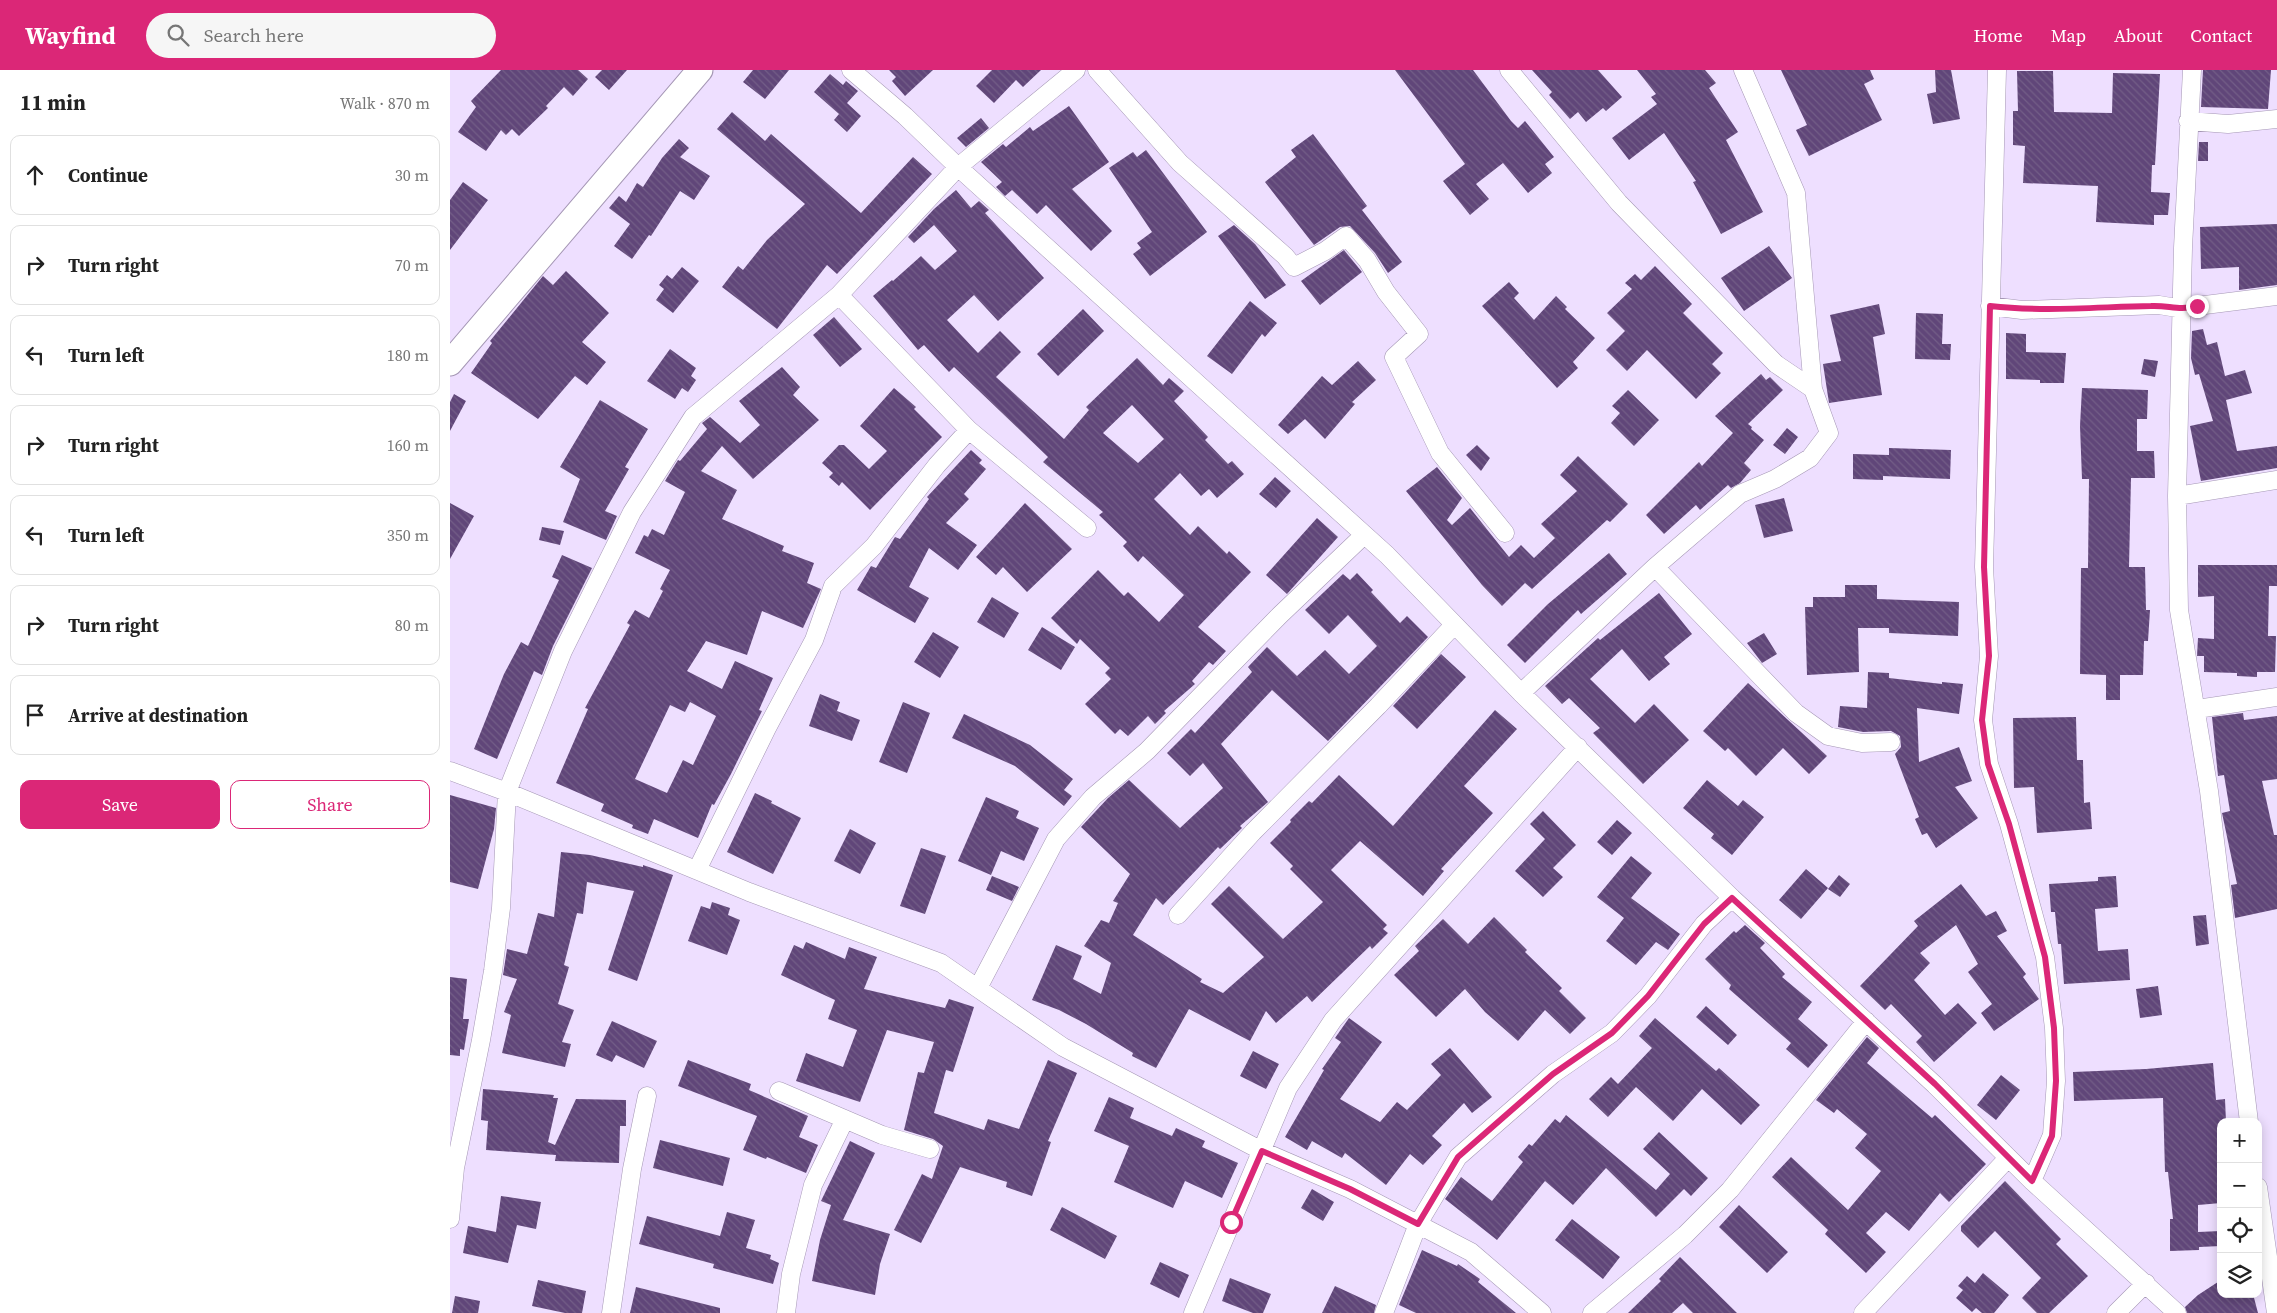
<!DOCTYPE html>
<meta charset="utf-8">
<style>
body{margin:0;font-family:"Source Serif 4",serif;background:#f6f6f6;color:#222}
.controls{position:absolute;right:15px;bottom:15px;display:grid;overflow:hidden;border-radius:10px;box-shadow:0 2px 12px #0003}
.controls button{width:45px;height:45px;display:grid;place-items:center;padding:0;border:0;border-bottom:1px solid #e0e0e0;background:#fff;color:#222;font:25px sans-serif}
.stop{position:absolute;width:15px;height:15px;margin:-11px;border:4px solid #db2777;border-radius:50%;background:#fff}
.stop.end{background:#db2777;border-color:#fff;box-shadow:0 1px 5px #0008}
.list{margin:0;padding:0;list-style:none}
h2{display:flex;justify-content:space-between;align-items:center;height:65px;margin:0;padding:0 20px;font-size:21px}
h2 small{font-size:16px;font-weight:400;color:#767676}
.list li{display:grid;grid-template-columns:32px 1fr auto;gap:15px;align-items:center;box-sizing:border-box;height:80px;margin:0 10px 10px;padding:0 10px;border:1px solid #e0e0e0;border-radius:10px}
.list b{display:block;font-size:19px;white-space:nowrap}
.list em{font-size:16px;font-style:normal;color:#767676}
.actions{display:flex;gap:10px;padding:15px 20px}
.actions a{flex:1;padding:11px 0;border:1px solid #db2777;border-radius:10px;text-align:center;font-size:18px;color:#db2777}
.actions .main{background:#db2777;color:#fff}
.icon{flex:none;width:28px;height:28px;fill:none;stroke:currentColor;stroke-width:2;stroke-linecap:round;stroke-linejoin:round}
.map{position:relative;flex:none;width:1827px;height:1243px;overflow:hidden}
header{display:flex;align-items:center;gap:30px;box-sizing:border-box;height:70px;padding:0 25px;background:#db2777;color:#fff}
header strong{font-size:24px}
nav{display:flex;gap:28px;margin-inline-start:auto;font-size:18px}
.search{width:350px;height:45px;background:#f6f6f6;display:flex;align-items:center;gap:12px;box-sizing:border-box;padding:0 18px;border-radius:28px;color:#767676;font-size:19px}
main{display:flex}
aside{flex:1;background:#fff}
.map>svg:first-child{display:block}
.building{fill:url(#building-back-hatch);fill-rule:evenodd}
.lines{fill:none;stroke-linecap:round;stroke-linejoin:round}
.street-casing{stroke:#a597b5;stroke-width:19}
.secondary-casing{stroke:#a597b5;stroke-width:27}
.street{stroke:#fff;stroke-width:18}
.secondary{stroke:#fff;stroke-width:25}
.route{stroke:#db2777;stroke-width:6}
</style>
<header>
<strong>Wayfind</strong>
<div class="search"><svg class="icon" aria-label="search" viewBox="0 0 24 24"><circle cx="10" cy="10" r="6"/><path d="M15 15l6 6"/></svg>Search here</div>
<nav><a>Home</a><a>Map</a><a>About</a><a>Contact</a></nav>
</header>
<main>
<aside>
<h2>11 min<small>Walk · 870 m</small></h2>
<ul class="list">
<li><svg class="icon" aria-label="ahead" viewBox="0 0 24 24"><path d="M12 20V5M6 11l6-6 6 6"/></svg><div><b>Continue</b></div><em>30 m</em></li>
<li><svg class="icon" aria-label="right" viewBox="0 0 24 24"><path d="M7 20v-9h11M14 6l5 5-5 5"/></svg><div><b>Turn right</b></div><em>70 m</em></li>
<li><svg class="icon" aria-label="left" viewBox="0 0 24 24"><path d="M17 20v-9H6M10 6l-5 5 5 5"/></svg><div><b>Turn left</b></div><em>180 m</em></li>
<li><svg class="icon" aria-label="right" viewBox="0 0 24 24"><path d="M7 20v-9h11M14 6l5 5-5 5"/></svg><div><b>Turn right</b></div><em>160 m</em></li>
<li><svg class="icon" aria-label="left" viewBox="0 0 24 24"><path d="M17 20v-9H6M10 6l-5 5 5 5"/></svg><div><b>Turn left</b></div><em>350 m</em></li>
<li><svg class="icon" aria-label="right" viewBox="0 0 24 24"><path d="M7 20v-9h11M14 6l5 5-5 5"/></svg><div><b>Turn right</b></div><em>80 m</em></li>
<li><svg class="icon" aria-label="arrive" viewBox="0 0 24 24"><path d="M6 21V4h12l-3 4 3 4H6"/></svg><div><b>Arrive at destination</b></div></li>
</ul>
<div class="actions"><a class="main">Save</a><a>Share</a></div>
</aside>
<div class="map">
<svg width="1827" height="1243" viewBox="0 0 1827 1243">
<defs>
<pattern id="building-back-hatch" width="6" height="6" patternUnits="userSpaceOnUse" patternTransform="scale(1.25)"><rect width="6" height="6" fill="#604679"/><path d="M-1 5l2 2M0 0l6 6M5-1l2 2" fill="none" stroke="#735e87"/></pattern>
</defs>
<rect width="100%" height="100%" fill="#eedfff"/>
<path class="building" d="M51,0H128L138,9L123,26L114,17L96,36L98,38L69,66L62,59L56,65L51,60L36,81L8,62L26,37L21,31Z
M152,0H177L159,20L145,7Z
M303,0H339L315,29L293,12Z
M439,0H483L455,26L442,11L446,7Z
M542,0H591L573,17L566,10L544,33L526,16Z
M945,0H1023L1061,51L1068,58L1075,51L1104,87L1095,94L1102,103L1078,123L1053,93L1026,114L1039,129L1020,145L993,111L1015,94Z
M1082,0H1148L1172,27L1156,41L1153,38L1136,52L1128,42L1120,49L1099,25L1102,22Z
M1187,0H1255L1266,13L1259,18L1288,62L1276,70L1313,142L1271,164L1243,112L1246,111L1214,63L1179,90L1162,68L1207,34L1201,27L1206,24Z
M1331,0H1420L1424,9L1414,14L1432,50L1359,86L1346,60L1357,55Z
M1485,0H1501L1510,49L1483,54L1477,24L1486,22Z
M1753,0H1821L1818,39L1751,37Z
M1567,1H1603L1604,42L1662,43L1663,3L1710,4L1705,95H1702L1701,122L1720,123L1718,145H1704V155L1646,152L1648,116L1573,113L1575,76L1563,75V41H1568Z
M380,4L393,15L396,11L408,21L397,33L411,46L397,62L384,50L389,44L364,22Z
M619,36L659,92L622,119L662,161L641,181L596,135L587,144L562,120L555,126L546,117L552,112L531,92L553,74L556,77L580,57L583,61Z
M282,42L315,71L321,64L411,143L463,87L482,104L387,204L377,195L327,259L272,217L288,196L293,200L317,170L355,134L267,59Z
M531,48L539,58L516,77L507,68Z
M863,64L917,136L912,140L952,192L938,203L925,183L900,156L890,157L864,175L815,112L846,87L841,80Z
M229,69L239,78L230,87L260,106L244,130L230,121L201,166L199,165L182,189L164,176L180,154L159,138L169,126L176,132L187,113L193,117L212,88Z
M1749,72H1758V91H1748Z
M696,80L757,162L700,206L683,184L691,178L687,173L702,162L659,98L683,82L687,87Z
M13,112L38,130L0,180V130Z
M506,120L521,138L529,131L539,140L535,143L594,208L548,251L524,225L497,250L528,283L550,261L571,282L546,307L614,369L639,340L636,337L687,288L713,315L719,308L734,321L724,331L758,367L755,370L778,394L782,391L794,404L767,428L759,419L751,426L730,403L704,429L740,465L748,456L777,484L779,481L801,502L748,557L776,581L763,595L759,592L742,611L745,614L714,641L716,643L705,654L698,646L678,666L670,659L665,664L635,634L661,609L655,603L660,598L630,569L627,574L601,548L648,500L674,526L678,522L709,552L734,525L693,486L688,492L673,476L677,472L649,445L653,442L593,392L598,387L504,297L499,302L474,275L468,280L423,226L442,210L443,211L471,186L485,200L507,181L484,155L464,173L458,167L484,139ZM682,335L714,369L688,393L653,363Z
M1827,154V215L1789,220V197L1751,199L1750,157Z
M784,155L805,174L836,215L815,229L768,166Z
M1319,176L1342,208L1294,241L1271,208Z
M894,180L912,202L870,235L851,211Z
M1205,196L1242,234L1233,243L1273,283L1262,294L1271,303L1246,329L1197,280L1177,301L1156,280L1175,261L1157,243L1182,219L1175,213L1185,204L1191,210Z
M232,197L249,211L223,243L206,230L214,219L209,215L217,205L222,209Z
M116,201L159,243L132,272L156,292L137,315L125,306L88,349L21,303L42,273L40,271L93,206L103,215Z
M1059,212L1069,223L1064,228L1084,250L1106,226L1117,237L1115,239L1145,268L1123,292L1128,298L1107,318L1032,236Z
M800,231L827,253L815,267L812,264L782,304L757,286Z
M1429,234L1435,264L1423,267L1432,325L1379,333L1373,294L1391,291L1380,245Z
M633,239L654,261L608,306L587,284Z
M1466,243L1493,244L1492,274H1501L1500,290L1465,289Z
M384,247L412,279L390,297L363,265Z
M1753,259L1757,275L1767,272L1775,306L1795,300L1802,323L1776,330L1787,381L1827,376V398L1751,411L1740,356L1763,351L1749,304L1745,305L1741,288L1742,261Z
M1556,263L1576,264V282L1616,283L1614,313H1590V310L1556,309Z
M220,279L246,298L241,306L246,310L238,322L232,318L225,329L197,311Z
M1694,289L1708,291L1705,307L1691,304Z
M908,291L926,310L902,332L905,334L875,369L855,349L838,364L828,355L872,306L882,315Z
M332,297L350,317L343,325L369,350L303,409L272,376L251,401L287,420L272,449L334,476L332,481L364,493L357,513L371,519L353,558L312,541L297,585L256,571L237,601L272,619L285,591L323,608L309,640L312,641L281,704L264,735L262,734L248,768L204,749L198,764L182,758L183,755L151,741L154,734L106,713L138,639L135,638L180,555L177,553L185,540L199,548L213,521L210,519L220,500L185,483L194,465L198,467L202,459L214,465L235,422L215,411L218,406L228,390L230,391L257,359L252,353L260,347L290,373L310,355L289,331ZM240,632L266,646L243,695L233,690L217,723L185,709L220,635L235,642Z
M1311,304L1316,310L1320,307L1333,320L1298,354L1302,357L1301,359L1314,370L1294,393L1301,400L1290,413L1281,418L1278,415L1250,440L1246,435L1214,464L1196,445L1249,392L1252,396L1283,363L1265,346Z
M444,318L466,337L464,339L492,367L420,440L392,412L389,416L379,407L383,403L372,393L389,375H394L419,399L437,381L410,356Z
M1632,318L1698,320L1697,349H1687V381H1704L1705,408H1681L1679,497H1695L1696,540H1700L1698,571H1694L1693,605H1670V630H1656V605L1630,604L1631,498H1638L1639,409H1632L1630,356Z
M1178,320L1209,350L1184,376L1161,353L1170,343L1162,336Z
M4,324L16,331L0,361V332Z
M150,330L198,359L175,397L179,399L155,441L167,446L156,470L113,452L130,409L110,397Z
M1337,358L1348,367L1335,384L1323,375Z
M1027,375L1040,388L1031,401L1016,385Z
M1439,378L1501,380L1500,409L1433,406V410L1403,409V384L1439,385Z
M521,380L532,390L529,393L536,399L514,424L519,429L496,453L527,475L508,500L479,478L459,517L479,528L465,553L407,520L421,496L426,498L445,467L450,469L479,429L477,427Z
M1128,386L1178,434L1160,452L1157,450L1082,519L1075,513L1052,536L1032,515L956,421L987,397L1012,428L997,450L1002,455L1020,438L1059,487L1071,475L1084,488L1105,468L1091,454L1127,421L1110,405Z
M825,407L841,421L826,438L809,424Z
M1334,428L1343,461L1314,468L1305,435Z
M0,433L24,446L0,489Z
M575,433L622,479L577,522L553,497L546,505L526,487Z
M867,448L888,467L837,524L816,505Z
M92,457L114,461L110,475L89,470Z
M1159,483L1177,504L1131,544L1128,540L1075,593L1057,575L1098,534Z
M112,485L142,498L103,576L92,605L84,601L47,689L24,679L54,604L71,572L78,576L109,510L102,507Z
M1748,495H1827V516H1819L1818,566H1826L1825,602H1807V607L1787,606V603L1754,602V586H1747L1748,568L1764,569V526L1748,527Z
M907,503L923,520L921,522L950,553L957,546L978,567L878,671L822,620L771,674L818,732L790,756L792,758L770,779L768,777L713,835L706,828L683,865L752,909L750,912L773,923L814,887L761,834L779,816L833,869L873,832L840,799L843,796L820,773L841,752L840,750L859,731L862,733L889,705L943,756L1045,640L1067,659L1014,716L1043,743L991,799L994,801L973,826L910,771L881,800L937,855L933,859L938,863L922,879L920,876L862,932L857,926L826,953L816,941L800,971L739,939L706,998L682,986L683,983L636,954L609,940L582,930L606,875L632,886L623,909L651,924L661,893L634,876L651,850L659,853L668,833L663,831L680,804L631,757L658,728L679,710L730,758L773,718L753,693L740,706L717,683L741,659L745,663L802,602L798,597L817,577L847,606L875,580L899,604L927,576L898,545L879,564L855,540L893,504L900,510Z
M1395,515H1427V529L1509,532L1508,566L1439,563V558H1408L1409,602L1357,605L1355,537H1363V527H1395Z
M1209,523L1242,564L1214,587L1220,594L1199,611L1172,579L1140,609L1185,653L1204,634L1239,670L1193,714L1143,663L1150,658L1119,628L1112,634L1095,616L1148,568L1150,570Z
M542,527L569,543L554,568L527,552Z
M592,557L625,577L611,600L578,580Z
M483,562L509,577L490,608L464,592Z
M1314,563L1327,584L1312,593L1297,573Z
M991,584L1016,607L967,659L943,636Z
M1418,602L1439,603V608L1492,614V612L1513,614L1509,644L1467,638L1469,692L1509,677L1522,711L1505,717L1528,748L1486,778L1477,763L1472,765L1465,749L1469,747L1445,684L1451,677L1450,666L1441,661L1413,662L1388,657L1390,636L1417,638Z
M1298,613L1377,686L1359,704L1333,678L1306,706L1278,678L1275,681L1253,661Z
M370,624L390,632L387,641L410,650L402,671L359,656Z
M453,632L480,643L457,703L429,692Z
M1793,643L1794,650L1827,646V709L1812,711L1824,765H1827V839L1785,848L1781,815L1787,814L1772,743L1780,741L1774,705L1768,706L1762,647Z
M514,644L580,675L623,709L614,720L622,726L614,736L565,696L502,668Z
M1626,647L1627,690H1633L1634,733L1640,732L1642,759L1587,763L1584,717L1564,718L1563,648Z
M1257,710L1288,736L1293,730L1314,747L1282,785L1261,768L1264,764L1233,738Z
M305,723L322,731L321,733L351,748L323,804L277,782Z
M0,725L46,738L44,759L28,819L0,812Z
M536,727L569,741L566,748L589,758L574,791L551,781L541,805L508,791Z
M1093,741L1126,775L1103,798L1113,807L1093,827L1065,801L1095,769L1080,754Z
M1167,750L1182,763L1162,785L1147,772Z
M400,759L426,773L410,804L384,791Z
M471,778L496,786L475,844L450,836Z
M111,782L140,785L193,797V795L223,805L187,911L158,900L184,821L137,812L133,844L127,843L114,895L119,897L108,934L124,940L112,972L121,974L115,997L52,983L61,945L54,942L67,909L53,905L57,879L77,884L88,843L104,847Z
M1181,786L1202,803L1181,828L1230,864L1218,880L1206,872L1186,895L1156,871L1174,848L1147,827Z
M1356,799L1378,818L1351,849L1329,830Z
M1389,805L1400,814L1390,827L1378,819Z
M542,806L569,817L562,831L536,820Z
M1666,806L1668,837L1645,839L1648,881L1678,879L1680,910L1614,914L1611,874H1608L1605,842H1601L1599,814L1648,811V807Z
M1511,814L1536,846L1546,841L1557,861L1547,866L1576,904L1573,907L1589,929L1544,961L1531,943L1542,934L1518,902L1528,894L1506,855L1470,883L1480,893L1464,910L1495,945L1508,933L1527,953L1484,992L1466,972L1472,966L1441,934L1435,940L1410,916L1468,856L1464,851Z
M262,832L280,838L278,845L290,850L277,885L238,871L251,836L260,839Z
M1756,845L1759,874L1746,876L1743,846Z
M1044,847L1077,880L1075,882L1112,918L1109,921L1136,948L1120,964L1095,940L1068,971L1035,942L1015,919L986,947L944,905L969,881L965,876L993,849L1018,874Z
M1295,855L1315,873L1310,878L1335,904L1332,907L1362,932L1348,949L1378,975L1358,998L1336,979L1341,973L1279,919L1281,915L1255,889L1284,861L1286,863Z
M356,872L395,889L399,877L427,887L414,919L495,938L499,929L524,937L503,1002L496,1000L484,1043L534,1060L538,1049L569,1059L598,990L627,1003L598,1071L601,1072L582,1126L556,1117L557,1112L510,1097L471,1173L444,1160L472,1104L482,1109L493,1076L483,1069L454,1060L468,1002L474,1003L484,972L437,960L410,1032L346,1011L356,983L393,997L407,960L378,949L385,930L331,905L344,875L353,879Z
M0,907L17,909L13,949H19L14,980L10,979V986L0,985Z
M1708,916L1712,945L1690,948L1686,919Z
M1256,936L1287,965L1278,975L1246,947Z
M899,948L932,972L890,1029L930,1052L947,1032L957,1040L991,1005L981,994L1000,978L1042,1027L1022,1043L1014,1033L982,1066L992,1075L973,1095L960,1084L936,1115L895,1083L892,1088L862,1071L857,1080L835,1067L874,1000L872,999L891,972L885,968Z
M1205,948L1266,1001L1269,998L1310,1035L1291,1055L1252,1019L1223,1051L1186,1017L1158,1047L1139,1029L1161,1007L1168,1014L1202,978L1189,966Z
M162,951L207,971L194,998L166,985L162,992L146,985Z
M1417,967L1429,978L1417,993L1482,1048L1485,1045L1536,1094L1499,1132L1490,1123L1459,1161L1436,1142L1416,1163L1436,1182L1416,1203L1375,1164L1378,1160L1322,1107L1341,1087L1398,1140L1431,1101L1405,1078L1417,1064L1387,1039L1384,1043L1366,1030Z
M803,981L829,994L816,1019L790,1006Z
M238,990L301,1014L299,1020L358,1046L349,1067L368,1075L356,1103L317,1087L316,1089L293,1080L307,1046L228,1016Z
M1763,993L1766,1030L1775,1029L1776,1052H1771V1133L1748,1135V1162L1771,1161V1176L1749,1177V1180L1720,1181V1149H1723L1718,1102H1715L1713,1028L1624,1031L1623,1002L1696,999Z
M1551,1005L1570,1020L1546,1050L1527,1035Z
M33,1019L104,1025L103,1028H108L98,1072L105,1075L126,1029L176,1030V1056H170L169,1093L105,1091L106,1085L36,1080L38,1051L31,1050Z
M659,1027L684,1038L680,1048L722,1066L726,1058L755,1071L752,1077L788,1093L772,1128L735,1111L723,1138L664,1112L679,1076L644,1061Z
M1116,1045L1206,1120L1220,1104L1193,1079L1209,1062L1258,1108L1241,1126L1234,1119L1206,1147L1156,1098L1123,1135L1095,1111L1047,1170L995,1129L1011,1107L1042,1131L1073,1092L1068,1087L1079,1074L1082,1076L1105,1049L1110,1053Z
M210,1070L280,1088L273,1116L203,1098Z
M400,1071L425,1083L393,1150L440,1164L430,1194L425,1225L362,1211L370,1170L381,1135L371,1131Z
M1555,1111L1611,1169L1606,1174L1638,1206L1599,1243H1587L1572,1228L1591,1208L1545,1161L1528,1178L1511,1161V1156Z
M862,1119L884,1132L873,1151L851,1138Z
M51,1126L91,1132L86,1159L67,1155L58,1193L13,1183L18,1156L46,1162Z
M1289,1135L1338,1182L1317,1203L1269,1157Z
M612,1137L667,1166L655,1189L600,1160Z
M277,1142L305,1150L296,1178L321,1185L320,1189L329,1193L323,1214L263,1198L264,1194L189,1174L197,1146L270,1166Z
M1122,1149L1170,1187L1153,1209L1105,1170Z
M972,1180L1007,1196L1008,1194L1030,1209L1028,1212L1066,1243H966L949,1235Z
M1230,1187L1287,1243H1243L1233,1233L1222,1243H1178L1211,1211L1209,1209Z
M710,1192L739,1205L729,1228L700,1214Z
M1533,1203L1559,1225L1544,1243H1532L1526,1238L1522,1242L1506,1228L1513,1220L1508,1216L1517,1206L1525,1213Z
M780,1208L821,1224L813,1243H803L772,1231Z
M88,1210L136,1221L132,1243H115L82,1236Z
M1771,1210V1224H1803L1808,1243H1737L1735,1237L1748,1225Z
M885,1216L926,1235L924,1243H872Z
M186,1217L270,1238V1243H180Z
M5,1226L30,1231L28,1243H2Z"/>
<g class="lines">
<g class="street-casing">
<path id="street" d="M401,0L455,46L508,97L937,485L1071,623L1282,828L1485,1015L1582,1111L1727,1243
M647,0L730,93L835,186L844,197L875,181L896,166L917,190L936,222L969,264L944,287L990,383L1055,463
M1059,0L1169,133L1326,294L1363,319
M1547,0L1534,497L1539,586L1533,650L1539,694L1559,754L1595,887L1604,958L1606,1011L1602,1065L1582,1111
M1742,0L1733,178L1727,426L1729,540L1759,721L1799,1052
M1738,51L1778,54L1827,49
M389,225L519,360L637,458
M1540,236L1572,240L1709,235L1733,239L1747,236L1827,226
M1727,426L1827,410
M1205,497L1346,643L1378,666L1412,673L1441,672
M1071,623L1205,497L1290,424L1325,409L1360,388L1379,363L1363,319L1346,123L1293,0
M1747,639L1827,627
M0,701L57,722L299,822L491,893L613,977L812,1081L900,1119L1021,1182L1092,1243
M247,800L317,658L364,570L383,516L424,476L487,395L519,360
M728,845L803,762L928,636L1004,555
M528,918L606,769L643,727L697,681L830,545L914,465
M329,1021L432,1065L480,1079
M1808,1117L1826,1243
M0,1149L5,1098L31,970L43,901L51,838L57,722L113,581L182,442L243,347L389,225L508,97L626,0
M161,1243L182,1099L197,1026
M336,1243L341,1204L363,1115L395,1049
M743,1243L838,1018L883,950L1128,677
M934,1243L968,1154L1008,1087L1103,1004L1162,963L1198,926L1254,854L1282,828
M1142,1243L1235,1165L1280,1120L1416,951
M1413,1243L1558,1088
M1666,1243L1696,1213"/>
</g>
<g class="secondary-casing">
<path id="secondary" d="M0,293L250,0"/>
</g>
<use href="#street" class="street"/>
<use href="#secondary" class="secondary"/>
</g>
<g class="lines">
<path class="route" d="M781,1152L812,1081L900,1119L968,1154L1008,1087L1103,1004L1162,963L1198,926L1254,854L1282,828L1485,1014L1582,1111L1602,1066L1606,1011L1604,958L1595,887L1559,754L1538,694L1532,650L1539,586L1534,497L1540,236C1593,242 1647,237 1701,236C1719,235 1728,241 1747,236"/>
</g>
</svg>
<div class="controls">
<button>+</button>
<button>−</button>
<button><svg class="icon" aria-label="locate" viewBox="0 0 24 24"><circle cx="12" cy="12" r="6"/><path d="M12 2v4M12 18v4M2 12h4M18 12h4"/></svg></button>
<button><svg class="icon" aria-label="layers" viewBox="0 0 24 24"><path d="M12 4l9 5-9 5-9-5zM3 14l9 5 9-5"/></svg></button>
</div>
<div class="stop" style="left:781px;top:1152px"></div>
<div class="stop end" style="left:1747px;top:236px"></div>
</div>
</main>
